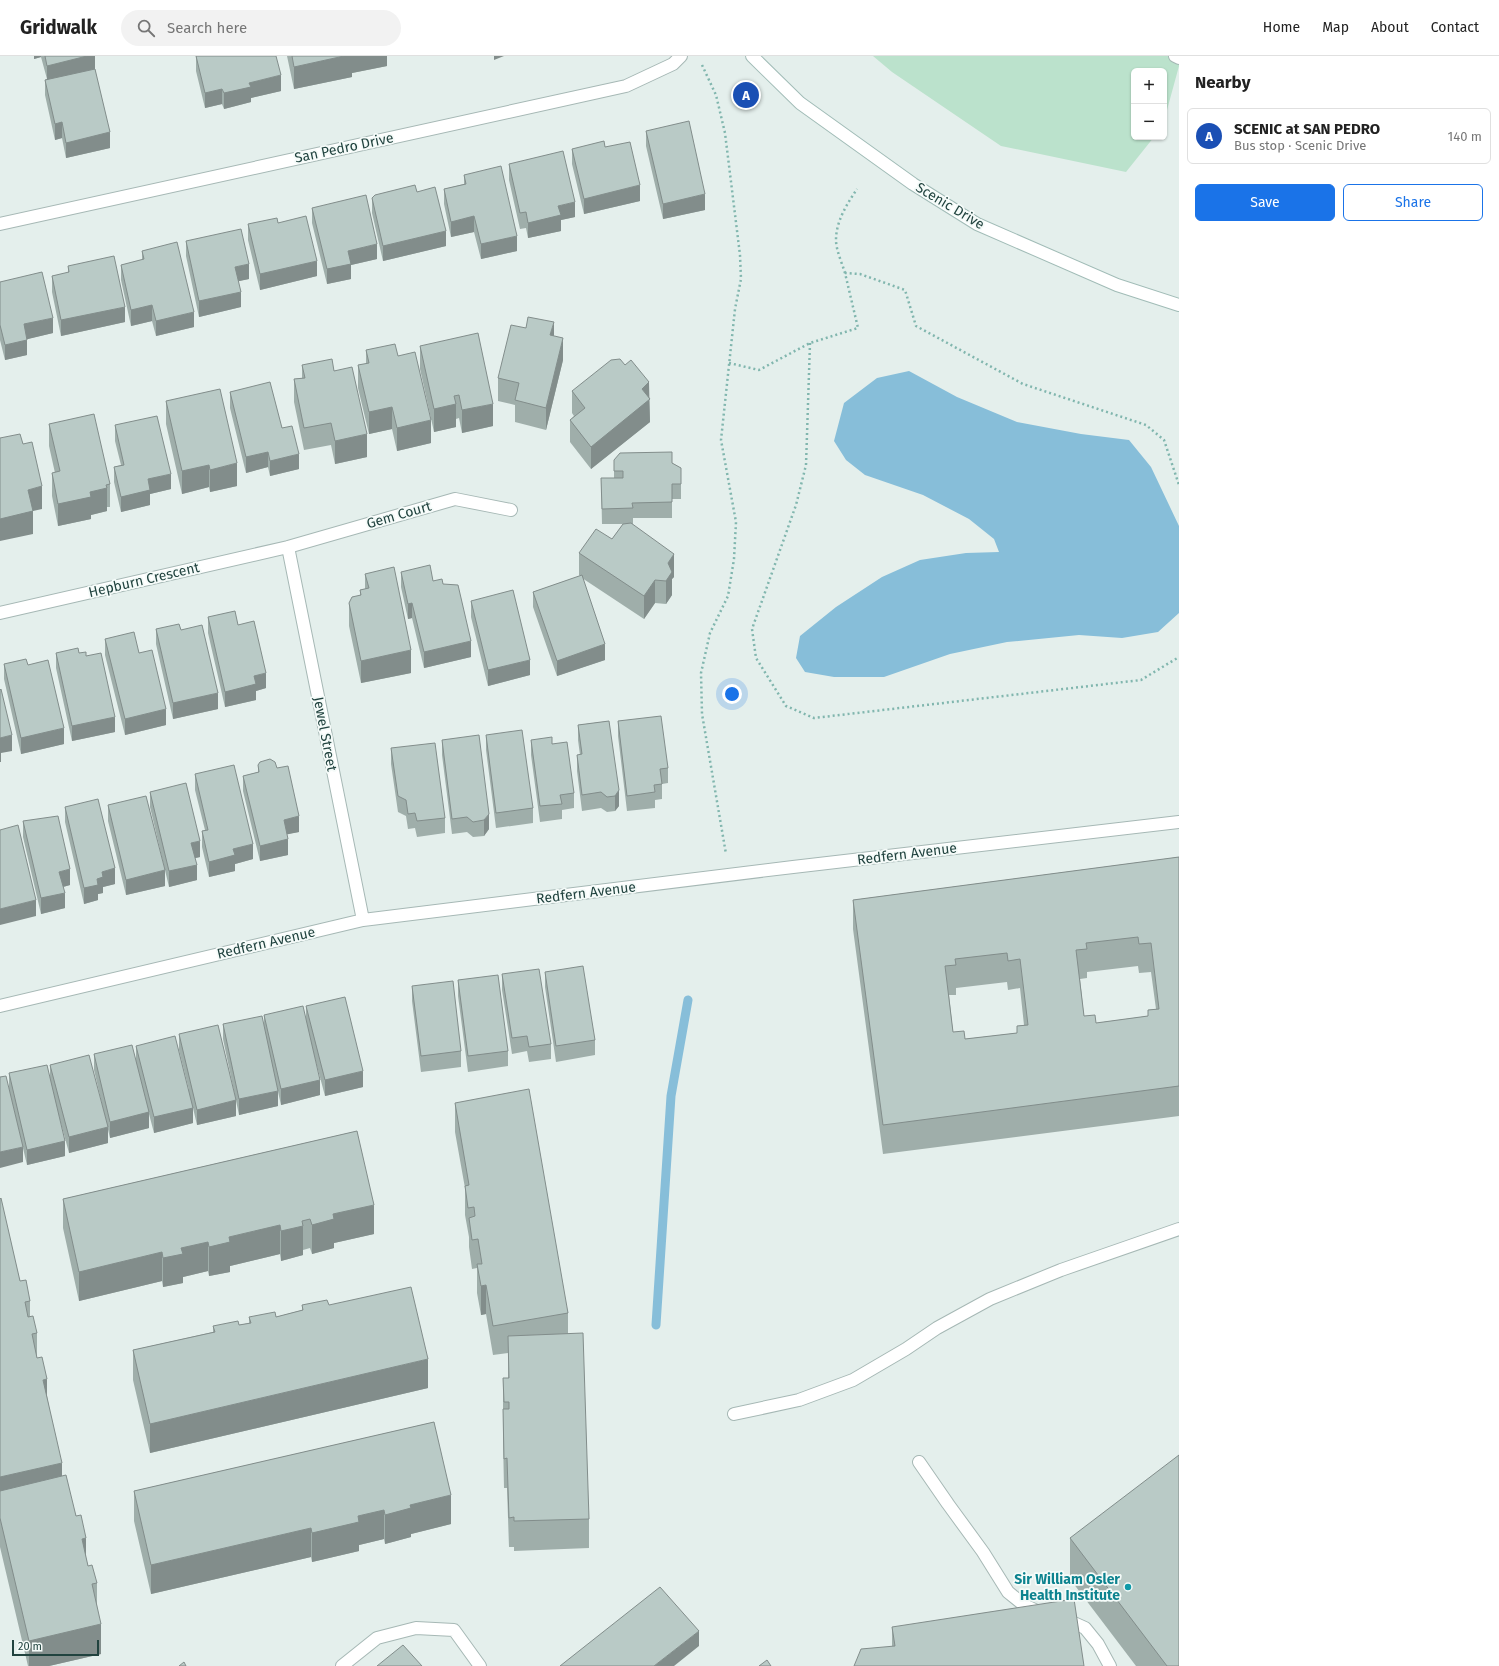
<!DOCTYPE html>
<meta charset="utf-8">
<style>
body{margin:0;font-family:"Fira Sans",sans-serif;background:#f2f2f2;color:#222}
.controls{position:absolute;right:12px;top:12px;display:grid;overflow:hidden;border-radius:6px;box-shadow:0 1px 3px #0004}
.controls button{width:36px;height:36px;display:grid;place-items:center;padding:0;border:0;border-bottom:1px solid #e0e0e0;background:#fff;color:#222;font:20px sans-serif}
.scale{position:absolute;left:12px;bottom:10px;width:87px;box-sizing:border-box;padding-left:4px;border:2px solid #21433f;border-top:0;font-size:11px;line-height:14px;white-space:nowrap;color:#21433f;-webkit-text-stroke:3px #f5fbf9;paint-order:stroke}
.you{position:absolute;left:732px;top:638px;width:14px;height:14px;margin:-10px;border:3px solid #fff;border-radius:50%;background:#1a73e8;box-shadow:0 0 0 6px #1a73e833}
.badge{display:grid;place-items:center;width:26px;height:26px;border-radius:50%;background:#1a73e8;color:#fff;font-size:13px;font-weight:700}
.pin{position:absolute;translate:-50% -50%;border:2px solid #fff;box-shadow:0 1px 4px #0006}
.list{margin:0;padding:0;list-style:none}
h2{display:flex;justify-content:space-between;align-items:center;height:52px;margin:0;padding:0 16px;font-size:17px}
h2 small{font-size:13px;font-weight:400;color:#767676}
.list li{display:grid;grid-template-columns:26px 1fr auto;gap:12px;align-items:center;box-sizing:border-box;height:56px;margin:0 8px 8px;padding:0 8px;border:1px solid #e0e0e0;border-radius:6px}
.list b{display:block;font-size:15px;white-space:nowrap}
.list p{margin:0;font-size:13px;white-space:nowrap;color:#767676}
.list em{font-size:13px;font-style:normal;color:#767676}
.actions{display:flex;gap:8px;padding:12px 16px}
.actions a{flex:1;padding:9px 0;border:1px solid #1a73e8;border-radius:6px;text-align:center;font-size:14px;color:#1a73e8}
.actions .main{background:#1a73e8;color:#fff}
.icon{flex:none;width:22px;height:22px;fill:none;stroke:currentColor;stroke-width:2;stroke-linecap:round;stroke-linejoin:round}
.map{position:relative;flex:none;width:1179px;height:1610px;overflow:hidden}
header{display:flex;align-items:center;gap:24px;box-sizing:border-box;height:56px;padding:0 20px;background:#fff;border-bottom:1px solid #e0e0e0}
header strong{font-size:19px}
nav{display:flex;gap:22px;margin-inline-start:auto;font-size:14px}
.search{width:280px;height:36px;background:#f2f2f2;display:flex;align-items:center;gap:10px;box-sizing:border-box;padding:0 14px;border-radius:22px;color:#767676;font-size:15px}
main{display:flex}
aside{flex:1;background:#fff}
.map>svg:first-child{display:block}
.green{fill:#bbe2cc}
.water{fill:#87bed9}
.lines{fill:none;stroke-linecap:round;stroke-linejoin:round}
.stream{stroke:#87bed9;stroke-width:9}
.lane-casing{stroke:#a6b8b5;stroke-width:14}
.street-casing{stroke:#a6b8b5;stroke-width:14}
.secondary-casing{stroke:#a1bcb7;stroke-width:14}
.path{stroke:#81b6ae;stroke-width:2.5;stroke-dasharray:2 3;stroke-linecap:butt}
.lane{stroke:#fff;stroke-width:12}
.street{stroke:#fff;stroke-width:12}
.secondary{stroke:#fff;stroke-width:12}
.wall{fill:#9faeaa;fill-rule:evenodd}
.shaded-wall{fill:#828d8b}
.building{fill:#b9cac6;stroke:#828d8b;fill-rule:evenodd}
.culture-dot{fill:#0f9aa8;stroke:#f5fbf9;stroke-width:1.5}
.labels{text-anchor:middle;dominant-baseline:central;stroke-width:3.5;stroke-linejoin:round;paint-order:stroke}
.street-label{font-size:14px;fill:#21433f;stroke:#f5fbf9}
.culture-label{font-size:14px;font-weight:bold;fill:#0d838f;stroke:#f5fbf9;text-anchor:end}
</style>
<header>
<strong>Gridwalk</strong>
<div class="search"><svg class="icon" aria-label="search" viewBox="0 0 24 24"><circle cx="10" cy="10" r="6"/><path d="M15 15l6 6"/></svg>Search here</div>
<nav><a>Home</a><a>Map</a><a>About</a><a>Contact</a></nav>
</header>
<main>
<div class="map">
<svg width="1179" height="1610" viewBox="0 0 1179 1610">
<rect width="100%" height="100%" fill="#e4efec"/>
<path class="green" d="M873,0H1179V10L1164,65V15H1134V81H1154L1126,116L1001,90L892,16Z"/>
<path class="water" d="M909,315L957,341L1017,366L1081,378L1129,384L1151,411L1179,470V557L1158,576L1122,582L1079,579L1007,586L950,598L884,621H834L805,616L796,602L800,580L836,551L882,521L920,504L966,497L999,496L994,483L969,463L923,439L865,419L846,404L834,385L844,347L877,322Z"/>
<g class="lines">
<path class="stream" d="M656,1269L671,1040L688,944"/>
<g class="lane-casing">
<path id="lane" d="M1175,0L1179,2
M734,1358L799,1344L853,1324L906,1293L937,1272L990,1243L1061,1214L1179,1173
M919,1406L948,1448L983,1496L1008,1536L1024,1549L1041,1557
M1063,1562L1085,1572L1098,1588L1110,1610"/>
</g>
<g class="street-casing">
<path id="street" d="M0,168L626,30L673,8L681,0
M288,491L363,864
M0,557L288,491L455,443L511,454
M0,950L363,864L793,811L1179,766
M342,1610L377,1582L416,1572L454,1574L480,1610"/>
</g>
<g class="secondary-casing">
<path id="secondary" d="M752,0L800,47L913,128L977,168L1117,229L1179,249"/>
</g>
<path class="path" d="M702,9L716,39L725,77L740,199L741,223L735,253L721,384L736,466L734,503L728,540L710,577L701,617L702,658L726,798
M845,217C842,207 836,194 836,184C836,165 847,148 857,133
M810,287L806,409L796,449L752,573L756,602L786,650L814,662L1141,624L1179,601
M729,307L759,314L810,287L858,272L845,217L860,218L905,234L916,270L1023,328L1146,369L1164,384L1179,429"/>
<use href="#lane" class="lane"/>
<use href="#street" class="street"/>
<use href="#secondary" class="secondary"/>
</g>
<path class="wall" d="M34,0H95V13L110,92L66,102L62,82L55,84L45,39V24L47,23L41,1L34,3Z
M196,0L281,35L251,42V46L224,53L222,48L205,52L196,15Z
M287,0H387V10L352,17V21L294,33Z
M646,75L705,154L663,163L646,90Z
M572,93L640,145L584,158L572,108Z
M509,108L575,161L561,164V175L528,182L526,172L520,173L509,124Z
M464,119L517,195L481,203L474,176L451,181L444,148V133L464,128Z
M417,136L446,190L383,205L372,157V142Z
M312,152L377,203L351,209V223L327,228L312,167Z
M278,167L317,220L260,234L248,184V168Z
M186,185L249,223L238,225L241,251L199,261L186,200Z
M142,195L194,271L156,280L152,265L131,270L121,224V209L142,204Z
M68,210L125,266L61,280L52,236V220L68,217Z
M0,226L53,277L27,283V299L5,304L0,284Z
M554,280L563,304L546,374L515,366V349L498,345V322Z
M420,290L493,370L462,377L459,362L456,363V371L434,376L420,313Z
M366,294L398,300L431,387L397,395L392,373L369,378L358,332V309L366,308Z
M302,309L334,315L367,401L335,408L331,389L304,394L294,346V323L302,322Z
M572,335L649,342L650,366L591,413L570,386V364L574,360L572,357Z
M230,336L282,372L299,413L270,420L268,411L246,417L230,352Z
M166,345L237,430L210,436L209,431L182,438L166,368Z
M49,368L110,428V451H107V455L91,459V463L58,470L52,440V417H55L49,390Z
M115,369L171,433L150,438V449L121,456L114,426V411L121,409L115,385Z
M614,404L672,407L681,412V443H672V462H633V468H632L674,521L672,523V539L666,548L655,547L644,563L582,522L605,604L557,620L533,551V536L580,520L579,519V497L612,483L623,468H602L601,422H614Z
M401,516L443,528L471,601L424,612L412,562L408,563L401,531Z
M365,518L411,617L361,627L349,570V547L360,539V534L365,533Z
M471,545L530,619L488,630L471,561Z
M208,561L238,569L266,632L256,635V644L225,651L208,577Z
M156,573L181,574L218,653L173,663L156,588Z
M105,583L139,597L166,669L125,679L105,599Z
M56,597H79L86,600L115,676L72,685L56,612Z
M4,608L64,688L21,698L4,623Z
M609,665L619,750L615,755L607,756L601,752L582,755L577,715V699H580L578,684V669Z
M618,665L668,712V727L662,728V743L655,744V752L627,755L618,680Z
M486,679L533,752V767L496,772L486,694Z
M442,684L489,773L484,780L473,781L467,776L452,778L442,699Z
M531,684L552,688L574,737V752L562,754V763L540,766L531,699Z
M391,692L445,762V777L417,781L415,772L408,773L406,760L398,756L391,708Z
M258,709L277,712L299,776L287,778L288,799L260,805L243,735V720L258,716Z
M195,718L253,803L235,808V815L209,821L202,791V775L205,774L195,734Z
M150,736L200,801L195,802L197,824L169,831L150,751Z
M108,749L165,830L126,839L108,765Z
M65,751L115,828L103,831V837L98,838V844L84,848L65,766Z
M23,765L70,829L63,831L65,852L41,858L23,781Z
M1179,801V1060L883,1098L853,873V844ZM1138,910L1139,917L1151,916L1156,953L1148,954V960L1096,967L1084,960L1080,923L1087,922V916ZM1007,926L1008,934L1020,932L1024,969L1017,970V977L965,983L953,976L949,939H956V932Z
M545,916L595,984V999L556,1006L545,931Z
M502,918L551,988V1003L529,1006L527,995L512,998L502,934Z
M458,924L508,995V1010L468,1016L458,940Z
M412,930L461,995V1011L421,1016L412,945Z
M306,950L363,1031L325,1040L313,995L320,1039L281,1049L274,1018L278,1050L239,1059L223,983V968L264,971V959L306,964Z
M179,978L236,1060L197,1069L193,1052V1067L154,1077L149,1058V1072L110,1082L94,1014V998L136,1005V990L189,1034L179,994Z
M50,1009L108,1087L69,1097L59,1060L65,1100L27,1109L9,1033V1017L50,1021Z
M455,1047L568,1257V1278L589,1463V1492L514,1495V1491H509L507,1432H504L503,1383V1322H508V1297L493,1299L486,1258L481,1259L477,1237V1212L472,1213L469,1191V1181L465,1159V1132L455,1076Z
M357,1075L374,1178L334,1187V1192L312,1198L310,1192L303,1194V1199L281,1205L280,1198L230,1210V1216L209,1220L208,1215L183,1221V1227L163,1231L162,1225L79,1245L63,1172V1143Z
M0,1143L20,1225L30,1245V1261L37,1277V1302L47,1340L62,1420L76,1460L88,1510L97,1527V1549L101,1598L49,1610H28L0,1491Z
M302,1249H329L428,1332L150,1397L133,1324V1294L213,1276V1270L239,1269L249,1267V1261H276L302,1254Z
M434,1366L451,1468L411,1478V1481L385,1488L384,1483L359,1489V1495L312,1506L311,1501L151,1538L134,1465V1435Z
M1070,1482L1179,1610H1136L1070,1523Z
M892,1571L1084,1610L892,1590Z"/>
<path class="shaded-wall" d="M34,0H41V1L34,3Z
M87,0H95V13L47,25V10Z
M344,0H387V10L352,17V21L294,33V11Z
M494,0H504L494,4Z
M281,19V35L251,42V46L224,53V37L249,27Z
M222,33V48L205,52V37Z
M62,66V82L55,84V68Z
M110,76V92L66,102V87Z
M640,129V145L584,158V143Z
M705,138V154L663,163V148Z
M575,146V161L561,164V175L528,182V167L558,150Z
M474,160V176L451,181V166Z
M446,175V190L383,205V190Z
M517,180V195L481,203V188Z
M377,188V203L351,209V223L327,228V213L348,195Z
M317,205V220L260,234V218Z
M249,208V223L235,226V211Z
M241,236V251L199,261V245Z
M152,249V265L131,270V254Z
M125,251V266L61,280V264Z
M194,256V271L156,280V265Z
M53,262V277L24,284V268Z
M554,266V289L550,279Z
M563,282V304L546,374V352Z
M27,284V299L5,304V289Z
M649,326L650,366L591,413V391L642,333Z
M456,348V371L434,376V353Z
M493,348V370L462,377V354Z
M392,351V373L369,378V356Z
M431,364V387L397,395V372Z
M367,378V401L335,408V385Z
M268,396V411L246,417V401Z
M299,398V413L270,420V405Z
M237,407V430L210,436V414Z
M209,409V431L182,438V415Z
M171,418V433L150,438V449L121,456V441L148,423Z
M42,430V453L33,455V478L0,485V463L28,434Z
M107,432V455L91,459V463L58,470V448L90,436Z
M674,498V521L672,523V539L666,548V525L668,507Z
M655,524V547L644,563V540Z
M412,547V562L408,563V548Z
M471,585V601L424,612V596Z
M605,588V604L557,620V605Z
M411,594V617L361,627V605Z
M530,604V619L488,630V614Z
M266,617V632L256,635V644L225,651V636L254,620Z
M218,637V653L173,663V647Z
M166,653V669L125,679V663Z
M115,661V676L72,685V670Z
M64,672V688L21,698V682Z
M12,679V695L1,697V706H0V682Z
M619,734V750L615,755V740Z
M489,758V773L484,780V764Z
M299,760V776L284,779V764Z
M288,783V799L260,805V790Z
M200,785V801L191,803V787Z
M253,788V803L235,808V815L209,821V806L233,793Z
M197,809V824L169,831V815Z
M115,812V828L103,831V837L98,838V844L84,848V832L97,823L102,816Z
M70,813V829L59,832V816Z
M165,814V830L126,839V824Z
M65,837V852L41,858V842Z
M36,844V860L0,869V853Z
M363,1015V1031L325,1040V1024Z
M320,1024V1039L281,1049V1033Z
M278,1035V1050L239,1059V1043Z
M236,1044V1060L197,1069V1054Z
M193,1052V1067L154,1077V1061Z
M149,1056V1072L110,1082V1066Z
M108,1071V1087L69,1097V1081Z
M65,1085V1100L27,1109V1094Z
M23,1091V1106L0,1112V1096Z
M374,1149V1178L334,1187V1192L312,1198V1169L333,1158Z
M280,1169V1198L230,1210V1216L209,1220V1191L229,1181Z
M303,1170V1199L281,1205V1175Z
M208,1186V1215L183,1221V1227L163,1231V1202L181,1192Z
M162,1196V1225L79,1245V1216Z
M486,1229V1258L481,1259V1230Z
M428,1303V1332L150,1397V1368Z
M47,1323V1352L43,1324Z
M62,1407V1436L0,1450V1421Z
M451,1439V1468L411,1478V1481L385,1488V1459L410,1449Z
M384,1454V1483L359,1489V1495L312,1506V1477L358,1460Z
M311,1472V1501L151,1538V1509Z
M86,1482V1511L82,1483Z
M101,1568V1598L49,1610H29V1585Z
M699,1575V1590L674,1610H654Z"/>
<path class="building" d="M45,0H87L47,10Z
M196,0H276L281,19L249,27L251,31L224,37L222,33L205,37Z
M292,0H344L294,11Z
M95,13L110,76L66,87L62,66L55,68L45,24Z
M689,65L705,138L663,148L646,75Z
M604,85L605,91L630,86L640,129L584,143L572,93Z
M563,95L575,146L558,150L561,159L528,167L526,156L520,157L509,108Z
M501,110L517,180L481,188L474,160L451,166L444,133L466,128L464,119Z
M415,129L417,136L435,131L446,175L383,190L372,142L375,139Z
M366,139L377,188L348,195L351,208L327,213L312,152Z
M306,160L317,205L260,218L248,168L277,162L278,167Z
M241,173L249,208L235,211L241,236L199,245L186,185Z
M177,186L194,256L156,265L152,249L131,254L121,209L144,203L142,195Z
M114,200L125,251L61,264L52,220L69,216L68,210Z
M42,216L53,262L24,268L27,284L5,289L0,269V226Z
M528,261L554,266L550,279L563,282L546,352L515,344L519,327L498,322L511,269L526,272Z
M478,277L493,348L462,354L459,339L454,340L456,348L434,353L420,290Z
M395,288L398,300L415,296L431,364L397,372L392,351L369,356L358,309L369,307L366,294Z
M332,303L334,315L352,311L367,378L335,385L331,367L304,372L294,323L305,322L302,309Z
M620,303L625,309L631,304L649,326L642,333L650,343L591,391L570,364L585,352L572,335L611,304Z
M270,326L282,372L292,370L299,398L270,405L268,396L246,401L230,336Z
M220,333L237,407L210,414L209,409L182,415L166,345Z
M94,358L110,428L106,429L107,432L90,436L91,441L58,448L52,417L60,415L49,368Z
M157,360L171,418L148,423L150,434L121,441L114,411L124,409L115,369Z
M20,378L23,388L32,386L42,430L28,434L33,455L0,463V382Z
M672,396V407L681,412V428H672V446L632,447L633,452L602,453L601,422H623V415H614V404L620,397Z
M631,467L674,498L668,507L672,516L666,525L655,524L644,540L579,497L596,473L612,483L623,468Z
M430,509L433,525L442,523L443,528L458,529L471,585L424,596L412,547L408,548L401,516Z
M394,511L411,594L361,605L349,547L352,541L361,539L360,534L369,532L365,518Z
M582,519L605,588L557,605L533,536Z
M513,534L530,604L488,614L471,545Z
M235,555L238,569L254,565L266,617L254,620L256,628L225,636L208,561Z
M179,568L181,574L202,569L218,637L173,647L156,573Z
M134,576L139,597L152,594L166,653L125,663L105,583Z
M78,592L79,597L86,596V600L101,597L115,661L72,670L56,597Z
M26,603L28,609L48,604L64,672L21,682L4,608Z
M1,633L12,679L0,682V634Z
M661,660L668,712L660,713L662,728L654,729L655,736L627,740L618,665Z
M609,665L619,734L615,740L607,741L601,736L582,739L577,699L582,698L578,669Z
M522,674L533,752L496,757L486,679Z
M479,679L489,758L484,764L473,766L467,761L452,763L442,684Z
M552,681V688L567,686L574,737L560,739L562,748L540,750L531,684Z
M435,687L445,762L417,765L415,757L408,758L406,744L398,740L391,692Z
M270,703L275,706L277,712L288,710L299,760L284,764L288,783L260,790L243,720L259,716L258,709L260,706Z
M234,709L253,788L233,793L235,799L209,806L202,775L208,774L195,718Z
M186,727L200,785L191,787L197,809L169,815L150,736Z
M146,740L165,814L126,824L108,749Z
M98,743L115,812L102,816L103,821L97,823L98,829L84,832L65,751Z
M58,760L70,813L59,816L65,837L41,842L23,765Z
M18,769L36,844L0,853V774Z
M1179,801V1030L883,1069L853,844ZM1138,881L1139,888L1151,887L1159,953L1148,954V960L1096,967L1095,959L1084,960L1076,894L1087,893L1086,887ZM1007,897L1008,905L1020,903L1028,969L1017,970V977L965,983L964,975L953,976L945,910L956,909L955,903Z
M583,910L595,984L556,990L545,916Z
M539,913L551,988L529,991L527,980L512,982L502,918Z
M498,919L508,995L468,1000L458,924Z
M453,925L461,995L421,1000L412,930Z
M345,941L363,1015L325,1024L306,950Z
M303,950L320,1024L281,1033L264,959Z
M262,960L278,1035L239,1043L223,968Z
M218,969L236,1044L197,1054L179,978Z
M175,980L193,1052L154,1061L136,990Z
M132,989L149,1056L110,1066L94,998Z
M89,999L108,1071L69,1081L50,1009Z
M47,1009L65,1085L27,1094L9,1017Z
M6,1020L23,1091L0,1096V1021Z
M529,1033L568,1257L493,1270L486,1229L481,1230L477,1208H482L478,1183L472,1184L469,1162L475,1160L474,1151L468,1152L465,1130L469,1129L455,1047Z
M357,1075L374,1149L333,1158L334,1163L312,1169L310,1163L302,1165L303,1170L281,1175L280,1169L229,1181L230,1186L209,1191L208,1186L181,1192L183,1198L163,1202L162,1196L79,1216L63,1143Z
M1,1142L20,1225L26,1224L30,1245L25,1246L28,1261L33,1260L37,1277L32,1278L37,1302L42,1301L47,1323L43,1324L62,1407L0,1421V1143Z
M411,1231L428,1303L150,1368L133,1294L215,1276L213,1270L238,1265L239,1269L251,1267L249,1261L275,1256L276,1261L303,1254L302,1249L327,1244L329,1249Z
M583,1277L589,1463L514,1465V1461L509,1462L507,1402L504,1403L503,1353H509V1346H504L503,1322H509L508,1280Z
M434,1366L451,1439L410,1449L411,1452L385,1459L384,1454L358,1460L359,1466L312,1477L311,1472L151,1509L134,1435Z
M1179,1399V1610H1167L1070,1482Z
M66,1419L76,1460L81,1459L86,1482L82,1483L88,1510L92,1509L97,1527L92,1528L101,1568L29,1585L0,1462V1435Z
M660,1531L699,1575L654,1610H560Z
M1074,1543L1084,1610H854L861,1593L895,1590L892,1571Z
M403,1589L422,1610H377Z
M767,1604L771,1610H759Z
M184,1606L186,1610H179Z"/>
<circle class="culture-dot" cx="1128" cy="1531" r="4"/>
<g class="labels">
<g class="street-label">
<text transform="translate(344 92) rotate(-12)">San Pedro Drive</text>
<text transform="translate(950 150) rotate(31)">Scenic Drive</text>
<text transform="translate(399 459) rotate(-16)">Gem Court</text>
<text transform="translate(144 524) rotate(-13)">Hepburn Crescent</text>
<text transform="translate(325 678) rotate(79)">Jewel Street</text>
<text transform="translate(907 798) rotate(-7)">Redfern Avenue</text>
<text transform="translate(586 837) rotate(-7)">Redfern Avenue</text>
<text transform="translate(266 887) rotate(-13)">Redfern Avenue</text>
</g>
<g class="culture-label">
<text x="1120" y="1523">Sir William Osler<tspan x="1120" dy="16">Health Institute</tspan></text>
</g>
</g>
</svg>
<div class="controls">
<button>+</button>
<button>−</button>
</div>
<div class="scale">20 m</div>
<div class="you"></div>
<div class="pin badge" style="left:746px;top:39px;background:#1a4fb4">A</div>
</div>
<aside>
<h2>Nearby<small></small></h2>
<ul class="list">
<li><span class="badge" style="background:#1a4fb4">A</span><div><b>SCENIC at SAN PEDRO</b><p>Bus stop · Scenic Drive</p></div><em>140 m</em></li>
</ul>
<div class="actions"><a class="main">Save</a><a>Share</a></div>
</aside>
</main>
